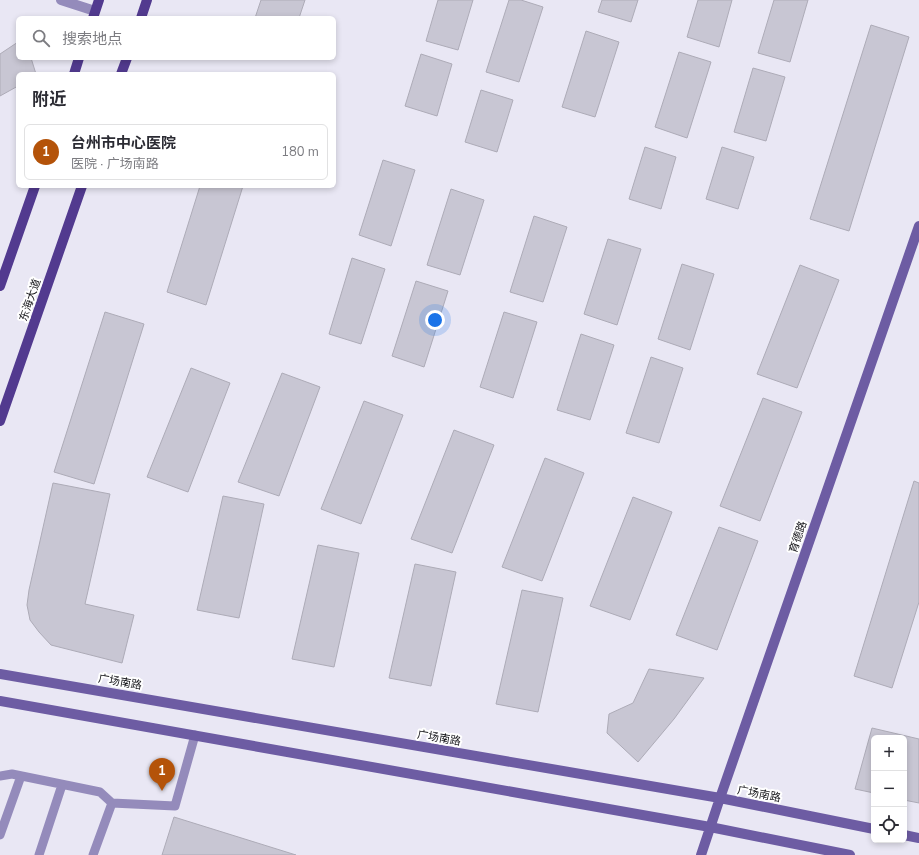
<!DOCTYPE html>
<html lang="zh">
<meta charset="utf-8">
<style>
body{margin:0;font-family:"Nunito Sans","Noto Sans SC",sans-serif;background:#f2f2f3;color:#2b2b33}
.controls{position:absolute;right:12px;bottom:12px;display:grid;overflow:hidden;border-radius:6px;box-shadow:0 2px 6px #0003}
.controls button{width:36px;height:36px;display:grid;place-items:center;padding:0;border:0;border-bottom:1px solid #e1e1e2;background:#fff;color:#2b2b33;font:20px sans-serif}
.you{position:absolute;left:435px;top:320px;width:14px;height:14px;margin:-10px;border:3px solid #fff;border-radius:50%;background:#1a73e8;box-shadow:0 0 0 6px #1a73e833}
.badge{display:grid;place-items:center;width:26px;height:26px;border-radius:50%;background:#b45309;color:#fff;font-size:13px;font-weight:700}
.pin{position:absolute;translate:-50% -33px;filter:drop-shadow(0 1px 2px #0008)}
.pin::after{content:'';position:absolute;top:21px;width:14px;height:12px;background:inherit;clip-path:polygon(0 0,100% 0,50% 100%)}
.list{margin:0;padding:0;list-style:none}
h2{display:flex;justify-content:space-between;align-items:center;height:52px;margin:0;padding:0 16px;font-size:17px}
h2 small{font-size:13px;font-weight:400;color:#7c7c81}
.list li{display:grid;grid-template-columns:26px 1fr auto;gap:12px;align-items:center;box-sizing:border-box;height:56px;margin:0 8px 8px;padding:0 8px;border:1px solid #e1e1e2;border-radius:6px}
.list b{display:block;font-size:15px;white-space:nowrap}
.list p{margin:0;font-size:13px;white-space:nowrap;color:#7c7c81}
.list em{font-size:13px;font-style:normal;color:#7c7c81}
.icon{flex:none;width:22px;height:22px;fill:none;stroke:currentColor;stroke-width:2;stroke-linecap:round;stroke-linejoin:round}
.map{position:relative;flex:none;width:919px;height:855px;overflow:hidden}
.search{position:absolute;background:#fff;box-shadow:0 2px 6px #0003;left:16px;top:16px;width:320px;height:44px;display:flex;align-items:center;gap:10px;box-sizing:border-box;padding:0 14px;border-radius:6px;color:#7c7c81;font-size:15px}
.panel{position:absolute;background:#fff;box-shadow:0 2px 6px #0003;left:16px;top:72px;width:320px;height:116px;border-radius:6px}
.map>svg:first-child{display:block}
.building{fill:#c8c6d3;stroke:#adabb7}
.lines{fill:none;stroke-linecap:round;stroke-linejoin:round}
.lane{stroke:#948bbb;stroke-width:9}
.street{stroke:#948bbb;stroke-width:10}
.secondary{stroke:#6d5ca3;stroke-width:10}
.primary{stroke:#523a8f;stroke-width:10}
.labels{text-anchor:middle;dominant-baseline:central;stroke-width:4;stroke-linejoin:round;paint-order:stroke}
.street-label{font-size:11px;fill:#17171b;stroke:#fff}
</style>
<div class="map">
<svg width="919" height="855" viewBox="0 0 919 855">
<rect width="100%" height="100%" fill="#e9e7f4"/>
<path class="building" d="M261,0H305L299,18H255Z
M438,0H473L458,50L426,41Z
M509,0H521L543,7L519,82L486,72Z
M602,0H638L631,22L598,12Z
M698,0H732L719,47L687,37Z
M774,0H808L790,62L758,53Z
M871,25L909,37L849,231L810,219Z
M586,31L619,42L595,117L562,107Z
M18,42V58H31L36,74H18V86L0,96V54Z
M679,52L711,62L687,138L655,127Z
M421,54L452,64L437,116L405,106Z
M753,68L785,77L766,141L734,132Z
M481,90L513,100L497,152L465,142Z
M645,147L676,157L661,209L629,199Z
M722,147L754,157L738,209L706,199Z
M383,160L415,170L391,246L359,235Z
M200,186H243L206,305L167,292Z
M451,189L484,200L460,275L427,265Z
M534,216L567,227L543,302L510,292Z
M608,239L641,249L617,325L584,314Z
M352,258L385,269L361,344L329,334Z
M682,264L714,274L690,350L658,339Z
M800,265L839,280L797,388L757,374Z
M416,281L448,291L424,367L392,356Z
M105,312L144,324L94,484L54,472Z
M504,312L537,322L513,398L480,387Z
M581,334L614,345L590,420L557,410Z
M651,357L683,368L659,443L626,433Z
M191,368L230,383L188,492L147,477Z
M282,373L320,387L279,496L238,482Z
M763,398L802,412L760,521L720,506Z
M364,401L403,415L361,524L321,509Z
M454,430L494,445L452,553L411,539Z
M545,458L584,473L542,581L502,567Z
M914,481L919,483V602L892,688L854,676Z
M53,483L110,494L85,604L134,615L122,663L51,645L39,632L30,620L27,605L29,590Z
M223,496L264,504L239,618L197,610Z
M633,497L672,512L630,620L590,606Z
M719,527L758,541L717,650L676,635Z
M318,545L359,553L334,667L292,659Z
M415,564L456,572L431,686L389,678Z
M522,590L563,598L538,712L496,704Z
M649,669L704,678L674,719L638,762L607,733L609,714L633,703Z
M872,728L919,739V803L904,800V738H874V793L855,789Z
M174,817L296,855H162Z"/>
<g class="lines">
<path class="lane" d="M0,776L12,774L100,792L112,803L175,806L195,735
M0,835L21,776
M39,855L62,785
M93,855L112,803"/>
<path class="street" d="M61,0L95,11"/>
<path class="secondary" d="M0,674L720,798L874,829
M0,701L710,827L850,855
M904,835L919,838
M701,855L720,798L919,226"/>
<path class="primary" d="M93,18L99,0
M141,18L147,0
M74,74L79,58
M121,74L127,58
M0,286L35,186
M0,421L82,186"/>
</g>
<g class="labels">
<g class="street-label">
<text transform="translate(30 300) rotate(-71)">东海大道</text>
<text transform="translate(798 537) rotate(-71)">育德路</text>
<text transform="translate(120 682) rotate(10)">广场南路</text>
<text transform="translate(439 738) rotate(10)">广场南路</text>
<text transform="translate(759 794) rotate(11)">广场南路</text>
</g>
</g>
</svg>
<div class="controls">
<button>+</button>
<button>−</button>
<button><svg class="icon" aria-label="locate" viewBox="0 0 24 24"><circle cx="12" cy="12" r="6"/><path d="M12 2v4M12 18v4M2 12h4M18 12h4"/></svg></button>
</div>
<div class="you"></div>
<div class="pin badge" style="left:162px;top:791px">1</div>
<div class="search"><svg class="icon" aria-label="search" viewBox="0 0 24 24"><circle cx="10" cy="10" r="6"/><path d="M15 15l6 6"/></svg>搜索地点</div>
<section class="panel">
<h2>附近<small></small></h2>
<ul class="list">
<li><span class="badge">1</span><div><b>台州市中心医院</b><p>医院 · 广场南路</p></div><em>180 m</em></li>
</ul>
</section>
</div>
